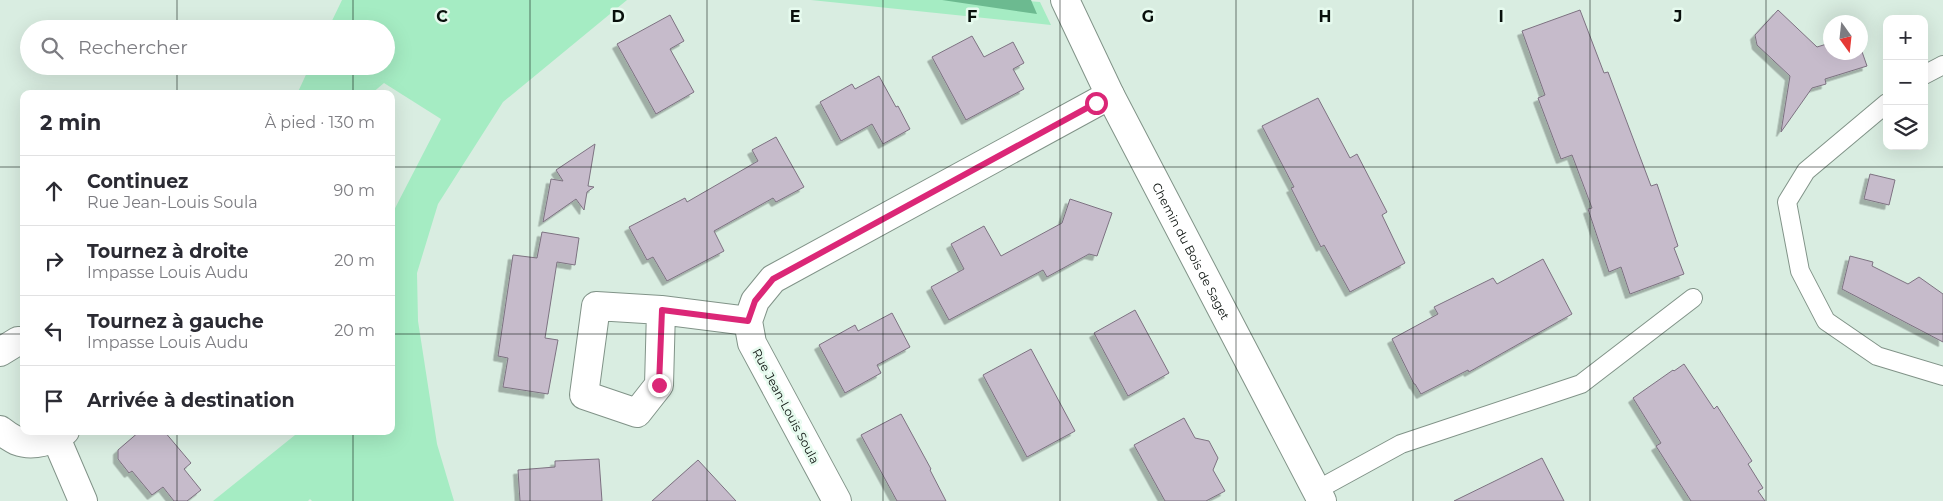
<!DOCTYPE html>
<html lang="fr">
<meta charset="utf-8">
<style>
body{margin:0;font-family:Montserrat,sans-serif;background:#f2f2f3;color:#2b2b33}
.controls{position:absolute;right:15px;top:15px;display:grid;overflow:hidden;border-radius:10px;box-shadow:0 5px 20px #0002}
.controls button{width:45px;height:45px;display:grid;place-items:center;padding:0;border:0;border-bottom:1px solid #e1e1e2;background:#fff;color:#2b2b33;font:25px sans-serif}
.compass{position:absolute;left:1823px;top:15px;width:45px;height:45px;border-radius:50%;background:#fff;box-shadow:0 5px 20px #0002;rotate:165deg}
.stop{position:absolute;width:15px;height:15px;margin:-11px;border:4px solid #db2777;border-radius:50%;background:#fff}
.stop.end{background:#db2777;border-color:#fff;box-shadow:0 1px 5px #0008}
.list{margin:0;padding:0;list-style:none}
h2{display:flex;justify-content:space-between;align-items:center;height:65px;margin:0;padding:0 20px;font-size:21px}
h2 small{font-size:16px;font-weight:400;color:#7c7c81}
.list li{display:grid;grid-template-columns:32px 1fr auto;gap:15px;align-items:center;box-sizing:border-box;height:70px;padding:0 20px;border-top:1px solid #e1e1e2}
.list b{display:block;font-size:19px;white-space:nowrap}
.list p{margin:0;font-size:16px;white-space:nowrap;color:#7c7c81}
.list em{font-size:16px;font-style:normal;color:#7c7c81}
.icon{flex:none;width:28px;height:28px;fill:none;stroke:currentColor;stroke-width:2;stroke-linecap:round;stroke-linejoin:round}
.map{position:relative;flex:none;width:1943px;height:501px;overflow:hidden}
.search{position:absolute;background:#fff;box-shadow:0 5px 20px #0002;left:20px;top:20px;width:375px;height:55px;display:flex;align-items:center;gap:12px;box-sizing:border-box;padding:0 18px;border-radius:28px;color:#7c7c81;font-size:19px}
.panel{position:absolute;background:#fff;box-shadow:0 5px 20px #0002;left:20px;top:90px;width:375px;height:345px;border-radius:10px}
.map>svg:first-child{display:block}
.green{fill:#a5ecc3}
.forest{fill:#6cba90}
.building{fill:#c6bbcb;stroke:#7d7281;filter:url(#shadow)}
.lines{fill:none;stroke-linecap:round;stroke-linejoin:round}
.service-casing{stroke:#819388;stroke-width:20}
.minor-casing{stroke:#819388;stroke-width:30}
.service{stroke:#fff;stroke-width:18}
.minor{stroke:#fff;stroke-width:28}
.route{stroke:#db2777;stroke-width:6}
.grid{fill:none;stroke:#09100c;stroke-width:1;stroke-opacity:0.55}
.labels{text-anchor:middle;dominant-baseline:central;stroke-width:5;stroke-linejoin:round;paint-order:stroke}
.street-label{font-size:12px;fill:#09100c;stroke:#e6faee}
.grid-label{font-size:16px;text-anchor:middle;font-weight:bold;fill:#09100c;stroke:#e6faee;stroke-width:5;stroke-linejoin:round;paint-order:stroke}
</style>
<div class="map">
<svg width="1943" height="501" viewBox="0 0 1943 501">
<defs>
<filter id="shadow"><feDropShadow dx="-4.5" dy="4.5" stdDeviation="0" flood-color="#0004"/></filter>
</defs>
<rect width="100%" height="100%" fill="#d9ede1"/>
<path class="green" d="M342,0H627L503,102L438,204L417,273L418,321L437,444L454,501H312L310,499L308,501H213L300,431H391V216L441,119L384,83L371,94H297L310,66H386V29H328Z
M811,0H1016L1040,2L1051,25Z"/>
<path class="forest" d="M942,0H1031L1037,14Z"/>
<path class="building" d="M1580,10L1604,73L1608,72L1651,186L1657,184L1678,246L1674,248L1684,274L1630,294L1621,267L1609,272L1588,209L1592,208L1572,155L1561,159L1538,98L1545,95L1522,31Z
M1778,10L1817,47L1830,43V52H1860V46L1867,66L1825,79L1826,84L1812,88L1781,132L1790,76L1757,45L1755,35Z
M670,15L684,41L670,49L694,92L656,114L617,44Z
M972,36L984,57L1013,42L1024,63L1013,69L1024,89L966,120L932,57Z
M879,76L896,107L898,106L910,129L883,144L872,124L841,141L820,102L852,84L855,89Z
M1318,98L1350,158L1357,154L1387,212L1382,215L1405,263L1350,292L1324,245L1321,247L1291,188L1294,187L1262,126Z
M776,137L804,187L776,202L773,198L714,231L724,251L667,281L653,257L647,260L629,227L685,198L687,202L758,161L752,150Z
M595,144L588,186L594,187L587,192L584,210L576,199L543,222L551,179L563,181L556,170Z
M1870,174L1895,180L1889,205L1864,199Z
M1070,199L1112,213L1097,256L1089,254L1047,277L1043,270L949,320L931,287L964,269L951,244L984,226L1001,256L1062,223Z
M542,232L579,238L575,265L557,262L545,338L558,340L548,394L503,387L508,358L498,356L513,255L537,258Z
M1850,256L1873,262L1872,266L1908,284L1919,277L1943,294V342L1842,289Z
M1543,259L1572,314L1469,372L1468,370L1421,394L1415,384H1414L1392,339L1438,314L1434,307L1493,278L1497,284Z
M1135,310L1169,373L1128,396L1094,333Z
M892,313L910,347L877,365L881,373L845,393L819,345L855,325L858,331Z
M1031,349L1075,431L1027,457L983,375Z
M1684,364L1714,409L1717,406L1752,461L1748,464L1763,488L1758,491L1765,501H1691L1656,446L1661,443L1633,398L1673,370L1674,371Z
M901,414L931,469L930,470L946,501H897L861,435Z
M1184,418L1195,438L1209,441L1218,458L1213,470L1225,491L1206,501H1165L1134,445Z
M140,431H164L191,463L184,469L201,490L187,501H174L163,487L152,495L132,471L129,473L118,459V450Z
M1542,458L1564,501H1454Z
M599,459L602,501H520L518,470L555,467V461Z
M698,460L736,501H652Z"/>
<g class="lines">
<g class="service-casing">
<path id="service" d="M1924,75L1943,65
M1887,103L1806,171L1787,202L1800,271L1826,321L1877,356L1943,376
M1317,490L1401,444L1581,384L1693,298"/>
</g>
<g class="minor-casing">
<g id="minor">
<path id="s1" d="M1065,0L1110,95L1322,501"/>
<path d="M661,310L659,385L637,413L584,395L596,306L661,310L748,321"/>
<path d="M0,352L18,341H24"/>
<path d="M0,430C5,434 11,438 17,441C33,447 53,441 65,431"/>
<path d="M56,438L83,501"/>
<path d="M837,501L752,343L748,321L755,301L773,279L1110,95"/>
</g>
</g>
<use href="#service" class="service"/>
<use href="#minor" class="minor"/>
</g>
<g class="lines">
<path class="route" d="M659,385L662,310L748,321L755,301L773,279L1096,103"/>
</g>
<path class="grid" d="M177,0V29M353,0V29M530,0V501M707,0V501M883,0V501M1060,0V501M1236,0V501M1413,0V501M1590,0V501M1766,0V501M177,66V94M353,66V94M0,167H24M391,167H1943M0,334H24M391,334H1943M177,431V501M353,431V501"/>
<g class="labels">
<g class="street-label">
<text stroke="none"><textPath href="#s1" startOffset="281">Chemin du Bois de Saget</textPath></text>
<text transform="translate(786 406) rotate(62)">Rue Jean-Louis Soula</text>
</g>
</g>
<g class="grid-label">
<text x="442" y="22">C</text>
<text x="618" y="22">D</text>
<text x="795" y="22">E</text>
<text x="972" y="22">F</text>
<text x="1148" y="22">G</text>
<text x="1325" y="22">H</text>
<text x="1501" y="22">I</text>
<text x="1678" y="22">J</text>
</g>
</svg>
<div class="controls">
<button>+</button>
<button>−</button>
<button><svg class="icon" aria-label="layers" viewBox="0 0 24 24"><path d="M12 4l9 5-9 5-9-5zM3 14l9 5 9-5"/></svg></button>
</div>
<svg class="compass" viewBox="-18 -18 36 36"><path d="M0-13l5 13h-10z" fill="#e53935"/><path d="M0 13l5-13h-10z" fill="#7c7c81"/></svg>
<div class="stop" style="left:1096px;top:103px"></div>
<div class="stop end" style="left:659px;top:385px"></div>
<div class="search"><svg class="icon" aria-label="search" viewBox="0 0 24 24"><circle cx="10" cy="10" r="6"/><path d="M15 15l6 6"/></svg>Rechercher</div>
<section class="panel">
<h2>2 min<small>À pied · 130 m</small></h2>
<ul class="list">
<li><svg class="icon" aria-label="ahead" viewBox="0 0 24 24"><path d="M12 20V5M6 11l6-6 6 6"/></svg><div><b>Continuez</b><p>Rue Jean-Louis Soula</p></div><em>90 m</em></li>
<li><svg class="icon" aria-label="right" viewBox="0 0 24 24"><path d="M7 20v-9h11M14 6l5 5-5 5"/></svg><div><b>Tournez à droite</b><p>Impasse Louis Audu</p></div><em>20 m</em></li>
<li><svg class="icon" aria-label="left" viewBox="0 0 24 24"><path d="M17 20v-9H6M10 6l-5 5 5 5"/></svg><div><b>Tournez à gauche</b><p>Impasse Louis Audu</p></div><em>20 m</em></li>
<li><svg class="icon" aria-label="arrive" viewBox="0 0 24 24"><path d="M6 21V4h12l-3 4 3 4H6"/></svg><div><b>Arrivée à destination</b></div></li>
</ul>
</section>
</div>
